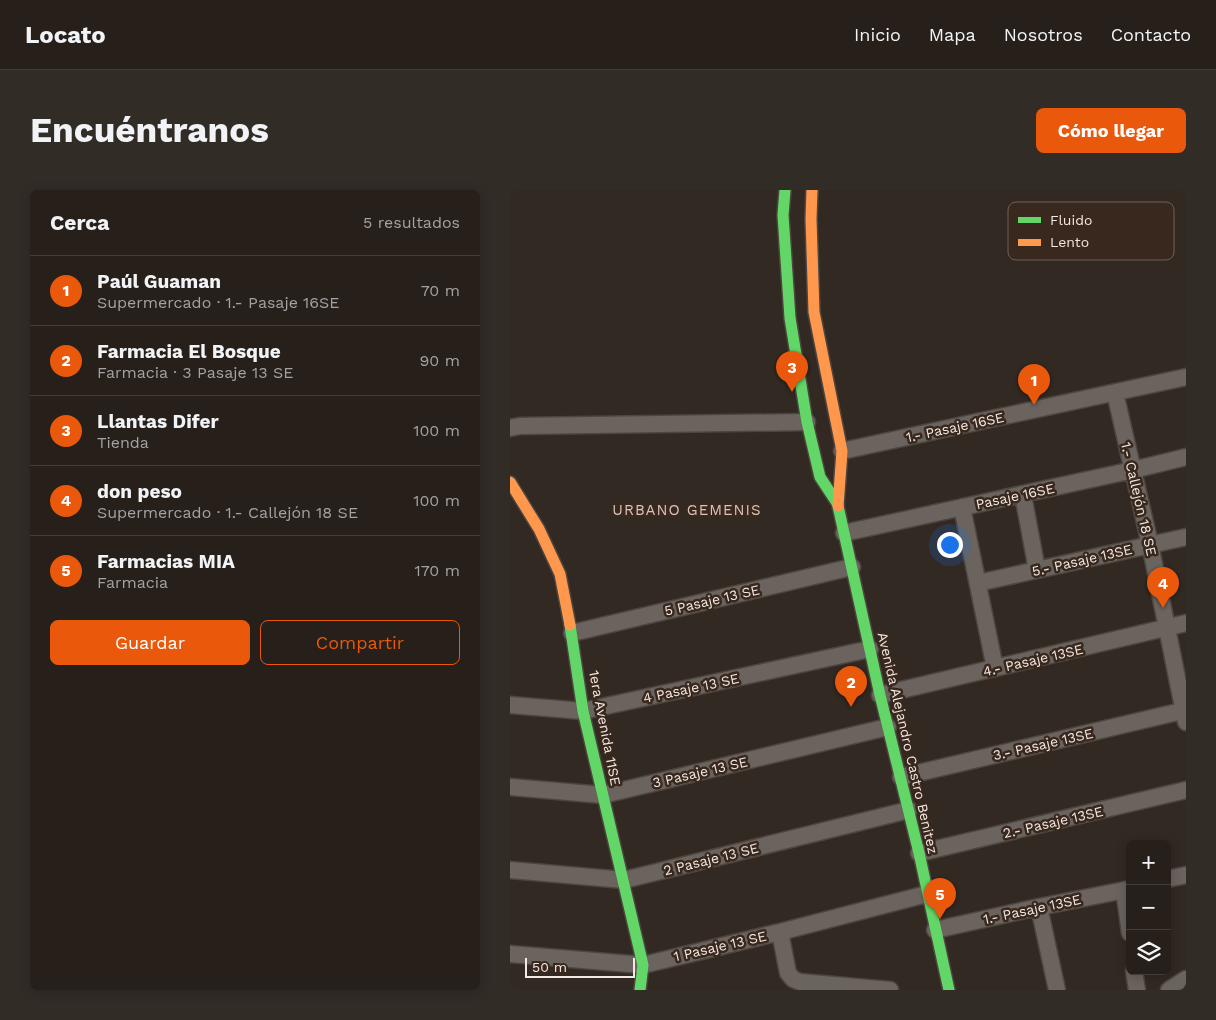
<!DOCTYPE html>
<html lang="es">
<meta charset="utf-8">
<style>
body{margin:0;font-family:"Work Sans",sans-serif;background:#322c27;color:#f1f3f6}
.controls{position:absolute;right:15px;bottom:15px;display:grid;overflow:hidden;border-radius:8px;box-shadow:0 2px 12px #0003}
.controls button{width:45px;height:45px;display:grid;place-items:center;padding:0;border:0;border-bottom:1px solid #423d39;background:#261f1a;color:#f1f3f6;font:25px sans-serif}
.scale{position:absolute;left:15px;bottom:12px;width:110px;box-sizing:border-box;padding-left:5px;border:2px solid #f3e7e1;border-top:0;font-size:14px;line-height:18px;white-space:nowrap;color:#f3e7e1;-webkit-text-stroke:4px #38281d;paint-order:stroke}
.you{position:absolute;left:439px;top:354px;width:18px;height:18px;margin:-12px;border:4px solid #fff;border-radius:50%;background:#1a73e8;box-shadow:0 0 0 8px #1a73e833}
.badge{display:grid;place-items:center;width:32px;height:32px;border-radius:50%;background:#ea580c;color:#fff;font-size:16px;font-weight:700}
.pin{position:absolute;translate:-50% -41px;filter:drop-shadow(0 1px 2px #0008)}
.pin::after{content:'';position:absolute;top:26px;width:18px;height:15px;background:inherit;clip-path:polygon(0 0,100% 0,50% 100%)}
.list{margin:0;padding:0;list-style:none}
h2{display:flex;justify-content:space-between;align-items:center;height:65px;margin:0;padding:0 20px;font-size:21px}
h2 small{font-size:16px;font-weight:400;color:#a4a2a2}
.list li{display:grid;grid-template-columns:32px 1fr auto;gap:15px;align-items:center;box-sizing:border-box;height:70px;padding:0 20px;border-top:1px solid #423d39}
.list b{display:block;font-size:19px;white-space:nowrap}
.list p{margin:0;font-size:16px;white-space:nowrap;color:#a4a2a2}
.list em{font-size:16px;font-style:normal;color:#a4a2a2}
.actions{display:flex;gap:10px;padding:15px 20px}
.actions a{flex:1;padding:11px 0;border:1px solid #ea580c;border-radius:8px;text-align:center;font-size:18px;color:#ea580c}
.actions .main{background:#ea580c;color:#fff}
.icon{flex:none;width:28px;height:28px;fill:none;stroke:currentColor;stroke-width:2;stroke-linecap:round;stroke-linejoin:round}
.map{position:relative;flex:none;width:676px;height:800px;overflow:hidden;border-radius:8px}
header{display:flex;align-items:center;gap:30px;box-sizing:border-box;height:70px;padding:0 25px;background:#261f1a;border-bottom:1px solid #423d39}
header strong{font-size:24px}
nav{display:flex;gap:28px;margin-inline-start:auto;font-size:18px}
.intro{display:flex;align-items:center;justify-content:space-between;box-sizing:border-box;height:120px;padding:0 30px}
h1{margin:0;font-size:35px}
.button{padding:12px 22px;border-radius:8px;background:#ea580c;color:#fff;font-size:18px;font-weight:700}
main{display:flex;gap:30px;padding:0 30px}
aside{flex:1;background:#261f1a;border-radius:8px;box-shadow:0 2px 12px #0003}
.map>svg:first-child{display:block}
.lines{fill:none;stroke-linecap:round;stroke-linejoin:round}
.street-casing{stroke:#4d4540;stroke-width:19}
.fast-casing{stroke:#4d4540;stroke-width:14}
.slow-casing{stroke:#4d4540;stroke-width:14}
.street{stroke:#6a635e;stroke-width:16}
.fast{stroke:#63d668;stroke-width:11}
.slow{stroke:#ff974d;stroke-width:11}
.labels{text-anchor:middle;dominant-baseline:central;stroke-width:5;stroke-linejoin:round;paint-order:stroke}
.street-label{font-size:14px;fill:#f3e7e1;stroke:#38281d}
.neighbourhood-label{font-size:15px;letter-spacing:1px;fill:#dac4b7;stroke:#38281d}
.key{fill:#38281d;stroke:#706158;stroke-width:1}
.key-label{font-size:14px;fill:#f3e7e1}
</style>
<header>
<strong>Locato</strong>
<nav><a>Inicio</a><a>Mapa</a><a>Nosotros</a><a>Contacto</a></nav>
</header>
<div class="intro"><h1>Encuéntranos</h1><a class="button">Cómo llegar</a></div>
<main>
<aside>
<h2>Cerca<small>5 resultados</small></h2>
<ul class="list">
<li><span class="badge">1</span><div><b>Paúl Guaman</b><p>Supermercado · 1.- Pasaje 16SE</p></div><em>70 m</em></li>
<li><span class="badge">2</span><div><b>Farmacia El Bosque</b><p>Farmacia · 3 Pasaje 13 SE</p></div><em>90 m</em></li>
<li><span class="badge">3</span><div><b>Llantas Difer</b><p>Tienda</p></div><em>100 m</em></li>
<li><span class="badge">4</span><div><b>don peso</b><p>Supermercado · 1.- Callejón 18 SE</p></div><em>100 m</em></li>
<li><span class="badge">5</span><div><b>Farmacias MIA</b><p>Farmacia</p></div><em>170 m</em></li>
</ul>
<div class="actions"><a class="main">Guardar</a><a>Compartir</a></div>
</aside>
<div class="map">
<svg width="676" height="800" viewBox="0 0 676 800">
<rect width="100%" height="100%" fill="#322923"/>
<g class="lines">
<g class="street-casing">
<path id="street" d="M605,203L640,354L676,532
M0,238L10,236L297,232
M332,261L676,187
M513,305L527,380
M452,317L485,478
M334,343L623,280L676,267
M468,393L676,347
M62,443L342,377
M370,505L676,433
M0,515L73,521L360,459
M391,587L676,520
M0,597L93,605L378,537
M409,663L676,600
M0,680L114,690L399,620
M657,689L676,685
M614,700L620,743
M529,717L547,800
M425,740L529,717L620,699
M270,742L278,783L283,789L290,792L380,800
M0,764L133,775L270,742L417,704
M624,781L627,800
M659,800L676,789"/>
</g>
<g class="fast-casing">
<path id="fast" d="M275,0L273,25L280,128L297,232L310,287L327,313
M328,316L370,505L409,663L439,800
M60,435L73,521L133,775L130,800"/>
</g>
<g class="slow-casing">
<path id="slow" d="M302,0L301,29L304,122L332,261L328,316
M0,292L29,339L50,384L60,435"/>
</g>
<use href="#street" class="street"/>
<use href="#fast" class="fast"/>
<use href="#slow" class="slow"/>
</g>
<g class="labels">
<g class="street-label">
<text transform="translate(445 237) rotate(-12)">1.- Pasaje 16SE</text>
<text transform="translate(505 306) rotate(-12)">Pasaje 16SE</text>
<text transform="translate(629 309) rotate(77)">1.- Callejón 18 SE</text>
<text transform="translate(572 370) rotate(-13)">5.- Pasaje 13SE</text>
<text transform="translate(202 410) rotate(-13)">5 Pasaje 13 SE</text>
<text transform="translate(523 470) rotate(-13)">4.- Pasaje 13SE</text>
<text transform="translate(181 498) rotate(-12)">4 Pasaje 13 SE</text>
<text transform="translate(95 538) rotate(79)">1era Avenida 11SE</text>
<text transform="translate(398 553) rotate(77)">Avenida Alejandro Castro Benitez</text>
<text transform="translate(533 554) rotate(-13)">3.- Pasaje 13SE</text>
<text transform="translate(190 582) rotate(-13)">3 Pasaje 13 SE</text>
<text transform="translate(543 632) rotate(-13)">2.- Pasaje 13SE</text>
<text transform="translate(201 669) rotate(-14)">2 Pasaje 13 SE</text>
<text transform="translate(522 719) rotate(-12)">1.- Pasaje 13SE</text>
<text transform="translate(210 756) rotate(-13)">1 Pasaje 13 SE</text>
</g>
<g class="neighbourhood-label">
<text x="177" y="320">URBANO GEMENIS</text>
</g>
</g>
<rect x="498" y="12" width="166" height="58" rx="8" class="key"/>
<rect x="508" y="27" width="23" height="6" fill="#63d668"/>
<rect x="508" y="49" width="23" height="7" fill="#ff974d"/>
<g class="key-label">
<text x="540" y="35">Fluido</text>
<text x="540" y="57">Lento</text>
</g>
</svg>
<div class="controls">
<button>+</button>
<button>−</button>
<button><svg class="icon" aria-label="layers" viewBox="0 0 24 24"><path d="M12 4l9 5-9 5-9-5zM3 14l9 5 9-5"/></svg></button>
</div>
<div class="scale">50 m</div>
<div class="you"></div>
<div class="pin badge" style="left:524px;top:215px">1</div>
<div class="pin badge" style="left:341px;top:517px">2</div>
<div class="pin badge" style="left:282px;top:202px">3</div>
<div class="pin badge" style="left:653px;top:418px">4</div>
<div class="pin badge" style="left:430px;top:729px">5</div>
</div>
</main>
